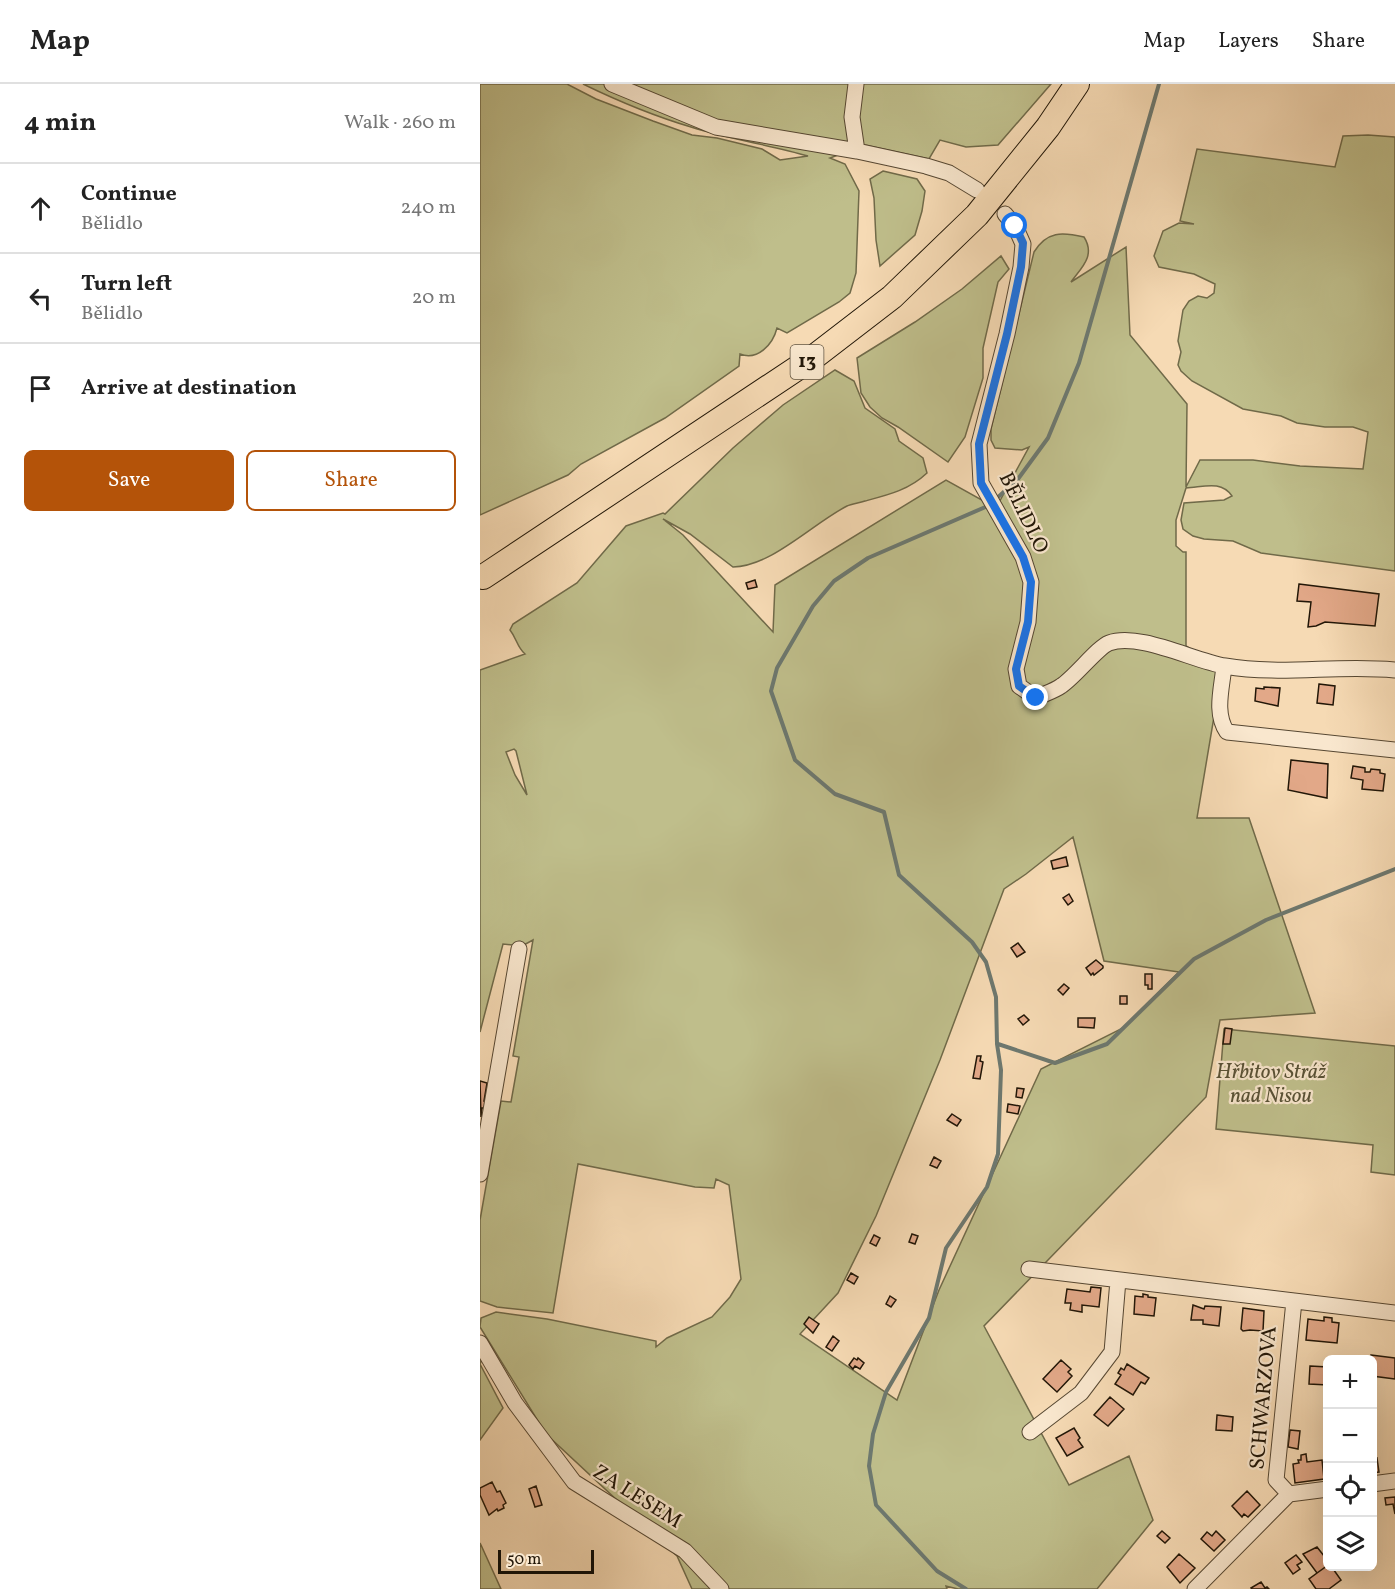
<!DOCTYPE html>
<meta charset="utf-8">
<style>
body{margin:0;font-family:Vollkorn,serif;background:#f6f6f6;color:#222}
.controls{position:absolute;right:18px;bottom:18px;display:grid;overflow:hidden;border-radius:9px;box-shadow:0 6px 24px #0002}
.controls button{width:54px;height:54px;display:grid;place-items:center;padding:0;border:0;border-bottom:2px solid #e0e0e0;background:#fff;color:#222;font:30px sans-serif}
.scale{position:absolute;left:18px;bottom:15px;width:96px;box-sizing:border-box;padding-left:6px;border:3px solid #211607;border-top:0;font-size:16px;line-height:21px;white-space:nowrap;color:#211607;-webkit-text-stroke:4px #f9e7ce;paint-order:stroke}
.stop{position:absolute;width:18px;height:18px;margin:-14px;border:4px solid #1a73e8;border-radius:50%;background:#fff}
.stop.end{background:#1a73e8;border-color:#fff;box-shadow:0 2px 6px #0008}
.list{margin:0;padding:0;list-style:none}
h2{display:flex;justify-content:space-between;align-items:center;height:78px;margin:0;padding:0 24px;font-size:26px}
h2 small{font-size:20px;font-weight:400;color:#767676}
.list li{display:grid;grid-template-columns:39px 1fr auto;gap:18px;align-items:center;box-sizing:border-box;height:90px;padding:0 24px;border-top:2px solid #e0e0e0}
.list b{display:block;font-size:22px;white-space:nowrap}
.list p{margin:0;font-size:20px;white-space:nowrap;color:#767676}
.list em{font-size:20px;font-style:normal;color:#767676}
.actions{display:flex;gap:12px;padding:18px 24px}
.actions a{flex:1;padding:14px 0;border:2px solid #b45309;border-radius:9px;text-align:center;font-size:21px;color:#b45309}
.actions .main{background:#b45309;color:#fff}
.icon{flex:none;width:33px;height:33px;fill:none;stroke:currentColor;stroke-width:2;stroke-linecap:round;stroke-linejoin:round}
.map{position:relative;flex:none;width:915px;height:1505px;overflow:hidden}
header{display:flex;align-items:center;gap:36px;box-sizing:border-box;height:84px;padding:0 30px;background:#fff;border-bottom:2px solid #e0e0e0}
header strong{font-size:28px}
nav{display:flex;gap:33px;margin-inline-start:auto;font-size:21px}
main{display:flex}
aside{flex:1;background:#fff}
.map>svg:first-child{display:block}
.green{fill:#bfbe8b;stroke:#706a49;stroke-width:1.5;fill-rule:evenodd}
.lines{fill:none;stroke-linecap:round;stroke-linejoin:round}
.stream{stroke:#6d786f;stroke-width:4}
.building{fill:#e2a888;stroke:#211607;stroke-width:1.5}
.minor-casing{stroke:#564732;stroke-width:17}
.primary-casing{stroke:#211607;stroke-width:26}
.minor{stroke:#f9e7ce;stroke-width:15}
.primary{stroke:#f6dab4;stroke-width:24}
.route{stroke:#1a73e8;stroke-width:8}
.labels{text-anchor:middle;dominant-baseline:central;stroke-width:4.5;stroke-linejoin:round;paint-order:stroke}
.shield{fill:#f9e7ce;stroke:#625543;stroke-width:1.5}
.shield-label{font-size:20px;font-weight:bold;fill:#211607}
.street-label{font-size:21px;fill:#211607;stroke:#f9e7ce}
.park-label{font-size:21px;font-style:italic;fill:#585135;stroke:#f9e7ce}
</style>
<header>
<strong>Map</strong>
<nav><a>Map</a><a>Layers</a><a>Share</a></nav>
</header>
<main>
<aside>
<h2>4 min<small>Walk · 260 m</small></h2>
<ul class="list">
<li><svg class="icon" aria-label="ahead" viewBox="0 0 24 24"><path d="M12 20V5M6 11l6-6 6 6"/></svg><div><b>Continue</b><p>Bělidlo</p></div><em>240 m</em></li>
<li><svg class="icon" aria-label="left" viewBox="0 0 24 24"><path d="M17 20v-9H6M10 6l-5 5 5 5"/></svg><div><b>Turn left</b><p>Bělidlo</p></div><em>20 m</em></li>
<li><svg class="icon" aria-label="arrive" viewBox="0 0 24 24"><path d="M6 21V4h12l-3 4 3 4H6"/></svg><div><b>Arrive at destination</b></div></li>
</ul>
<div class="actions"><a class="main">Save</a><a>Share</a></div>
</aside>
<div class="map">
<svg width="915" height="1505" viewBox="0 0 915 1505">
<rect width="100%" height="100%" fill="#f6dab4"/>
<filter id="stains"><feTurbulence type="fractalNoise" baseFrequency=".00333" numOctaves="4"/><feColorMatrix values="0 0 0 0 .2 0 0 0 0 .09 0 0 0 0 .02 0 0 0 .5 -.17"/></filter>
<radialGradient id="worn" r=".72"><stop offset=".6" stop-color="#630" stop-opacity="0"/><stop offset="1" stop-color="#630" stop-opacity=".3"/></radialGradient>
<path class="green" d="M0,0H87L116,15L173,37L212,51L237,54L282,65L300,76L328,72C290,61 249,55 211,43C174,32 138,17 103,0H571L518,61L486,63L460,56L449,75L385,61L350,74L365,80L379,107L376,189L370,209L359,218L307,249L297,244C293,260 278,277 260,270L259,282L185,334L101,380L88,391L0,431Z
M888,51L915,53V487L781,469L753,457L724,455L713,452L703,445L701,436L704,419L744,416L752,412C741,396 724,403 706,404L696,436V462L703,468H706V562L742,585L717,734H769L835,929L740,936L726,1013L504,1242L589,1401L649,1372L673,1436L617,1505H478L466,1502L467,1505H212L197,1472L66,1350L0,1243L1,1234L16,1228L67,1235L176,1257V1263L187,1254L232,1233L250,1213L261,1195L249,1101L236,1095L234,1104L215,1103L98,1080L73,1229L17,1223L0,1217V1136L21,1017L31,1018L39,973L33,972L53,856L42,862L23,860L0,948V586L45,570C37,563 37,555 30,546L33,540L97,499L146,442L183,429L185,430L253,364L303,321L355,286L374,297L385,324L415,345L419,357L443,374L447,389C429,406 408,411 385,417C379,419 372,420 367,422C332,440 292,482 253,483L210,450L183,435L203,451L293,548L295,501L466,396L516,424L549,363L542,366L515,364L511,356V345L554,168C567,147 582,148 604,153C616,172 601,184 591,198L646,163L650,251L707,320L706,403L720,376H773L820,382L883,385L888,348L873,343H845L817,339L801,332L763,325L712,297L701,287L698,281L701,268L698,257L703,226L709,217L718,212L727,214L734,209L735,200L714,190L679,183L674,172L683,147L699,139L714,140L700,137L717,65L855,83L863,52ZM34,665L36,667L47,711L35,691L26,668ZM593,753L624,877L699,888L643,944L561,985L459,1206L417,1316L320,1250L358,1209L396,1132L460,976L524,805L546,790Z
M403,87L437,95L445,107L442,127L435,151L400,182L396,156L394,114L390,95Z
M521,172L529,185L518,198L503,264V294L485,353L468,378L418,343L402,334L390,323L381,309L377,274L435,238L482,205Z
M744,945L915,962V1091L891,1088L893,1061L736,1045Z
M0,1267L3,1274L0,1280L23,1324L0,1356Z
M0,1459L1,1461L21,1505H0Z"/>
<g class="lines">
<path class="stream" d="M516,415L538,395L568,354L599,279L679,0
M518,960L575,979L627,960L714,875L786,836L915,785
M486,1505L457,1487L396,1421L389,1382L393,1350L406,1308L449,1234L466,1164L507,1103L518,1070L521,986L517,960L516,913L506,878L492,858L419,791L404,728L355,710L315,676L291,607L297,584L333,522L354,497L388,474L510,421"/>
</g>
<path class="building" d="M275,496L277,503L268,505L266,499Z
M819,500L899,510L895,542L845,538L836,542L828,543L831,518L817,517Z
M839,600L855,602L853,621L837,619Z
M784,603L800,604L798,622L775,617L776,604L784,605Z
M811,676L848,680L847,714L808,706Z
M873,682L885,684V688H890L891,685L900,686V689L905,690L903,707L882,705L883,696L871,694Z
M586,773L588,782L573,785L571,777Z
M589,810L593,817L588,821L583,814Z
M538,859L545,868L537,873L531,864Z
M616,876L623,882V884L614,891L613,889L611,891L606,884Z
M665,890H672V905H668V901H665Z
M584,900L589,904L583,911L578,906Z
M640,912H647V920H640Z
M544,931L549,936L543,941L538,935Z
M598,934H615L614,944L598,943Z
M745,944L752,945L750,960H743Z
M497,972H501L500,977L503,978L500,995L493,994Z
M0,997L7,999L4,1017H7L6,1024H2L1,1033Z
M537,1004L544,1005L542,1014L536,1013Z
M528,1020L540,1022L538,1030L527,1028Z
M472,1030L481,1036L477,1042L467,1036Z
M454,1073L461,1077L457,1084L450,1081Z
M432,1150L438,1152L435,1160L429,1158Z
M394,1151L400,1154L396,1162L390,1159Z
M371,1189L378,1193L374,1200L367,1196Z
M611,1203L621,1204L619,1223L602,1221V1228L590,1226L591,1219H585L587,1205L610,1208Z
M663,1210L668,1211V1213L676,1214L674,1232L654,1230L655,1212L663,1213Z
M410,1212L416,1216L411,1223L406,1220Z
M713,1221L724,1225L725,1222L741,1223L739,1242L723,1240V1236H711Z
M763,1224L784,1227L783,1247L770,1246L763,1247L761,1245Z
M329,1233L339,1240L333,1249L324,1240Z
M844,1233L852,1234V1238L859,1239L857,1259L826,1256L828,1235L844,1237Z
M353,1252L359,1257L352,1267L346,1263Z
M891,1271L915,1274V1295L892,1292Z
M374,1274L377,1276L378,1274L384,1279L380,1285L375,1282L373,1285L369,1281Z
M581,1276L591,1285L588,1288L592,1292L577,1308L563,1295Z
M647,1280L669,1294L665,1300L661,1298L653,1311L635,1300L641,1291L638,1289L641,1284L644,1286Z
M830,1282L848,1283V1301L829,1300Z
M630,1313L644,1325L628,1342L614,1331Z
M737,1331L753,1333L752,1347L736,1346Z
M594,1344L600,1354L598,1356L603,1363L587,1372L576,1354Z
M810,1346L820,1347L818,1365L808,1363Z
M826,1370L827,1378L842,1376L844,1395L815,1399L813,1380L819,1379L818,1376H821V1371Z
M897,1374L899,1388L892,1389V1375Z
M12,1398L17,1408L20,1407L26,1419L23,1421L24,1424L18,1427L17,1425L9,1431L0,1411V1404Z
M56,1402L62,1421L55,1423L49,1405Z
M767,1407L780,1421L768,1433L764,1430L762,1433L752,1422Z
M915,1413V1430L913,1420L906,1421L905,1414Z
M682,1447L690,1454L685,1459L677,1452Z
M736,1447L745,1456L734,1467L721,1455L727,1448L732,1452Z
M837,1463L848,1477V1481L837,1489L823,1470Z
M699,1470L715,1484L700,1499L687,1483Z
M816,1471L822,1478L817,1481L820,1485L813,1490L805,1479Z
M848,1481L851,1482L861,1496L849,1505H836L829,1495Z
M781,1498L785,1504L787,1503L789,1505H772L771,1504Z"/>
<g class="lines">
<g class="minor-casing">
<path id="minor" d="M132,0L236,43L377,67L446,82L469,89L497,106
M376,0L372,33L377,67
M525,130L535,142L543,160L541,183L527,250L499,360L501,399L543,473L551,498L548,538L536,585L539,602L556,614C564,610 574,607 581,602C594,594 618,563 629,559C659,548 714,577 745,582C801,592 859,580 915,586
M744,582C742,604 734,629 747,648L915,666
M0,1090L39,865
M549,1185L915,1229
M0,1259L35,1319L94,1398L205,1467L241,1505
M550,1348L601,1309L632,1268L638,1196
M892,1400L915,1397
M809,1410L796,1396L814,1217
M715,1505L809,1410L848,1405"/>
</g>
<g class="primary-casing">
<path id="primary" d="M3,493L334,273L412,213L497,131L568,43L597,0"/>
</g>
<use href="#minor" class="minor"/>
<use href="#primary" class="primary"/>
</g>
<g class="lines">
<path class="route" d="M535,142L543,159L541,183L527,250L499,360L501,399L543,473L551,498L548,538L536,585L539,602L556,614"/>
</g>
<g class="labels">
<rect class="shield" x="310.5" y="261" width="33" height="34" rx="4.5"/>
<g class="shield-label">
<text x="327" y="278">13</text>
</g>
<g class="street-label">
<text transform="translate(543 429) rotate(64)">BĚLIDLO</text>
<text transform="translate(784 1314) rotate(-85)">SCHWARZOVA</text>
<text transform="translate(157 1413) rotate(32)">ZA LESEM</text>
</g>
<g class="park-label">
<text x="791" y="988">Hřbitov Stráž<tspan x="791" dy="24">nad Nisou</tspan></text>
</g>
</g>
<rect width="100%" height="100%" filter="url(#stains)"/>
<rect width="100%" height="100%" fill="url(#worn)"/>
</svg>
<div class="controls">
<button>+</button>
<button>−</button>
<button><svg class="icon" aria-label="locate" viewBox="0 0 24 24"><circle cx="12" cy="12" r="6"/><path d="M12 2v4M12 18v4M2 12h4M18 12h4"/></svg></button>
<button><svg class="icon" aria-label="layers" viewBox="0 0 24 24"><path d="M12 4l9 5-9 5-9-5zM3 14l9 5 9-5"/></svg></button>
</div>
<div class="scale">50 m</div>
<div class="stop" style="left:535px;top:142px"></div>
<div class="stop end" style="left:556px;top:614px"></div>
</div>
</main>
